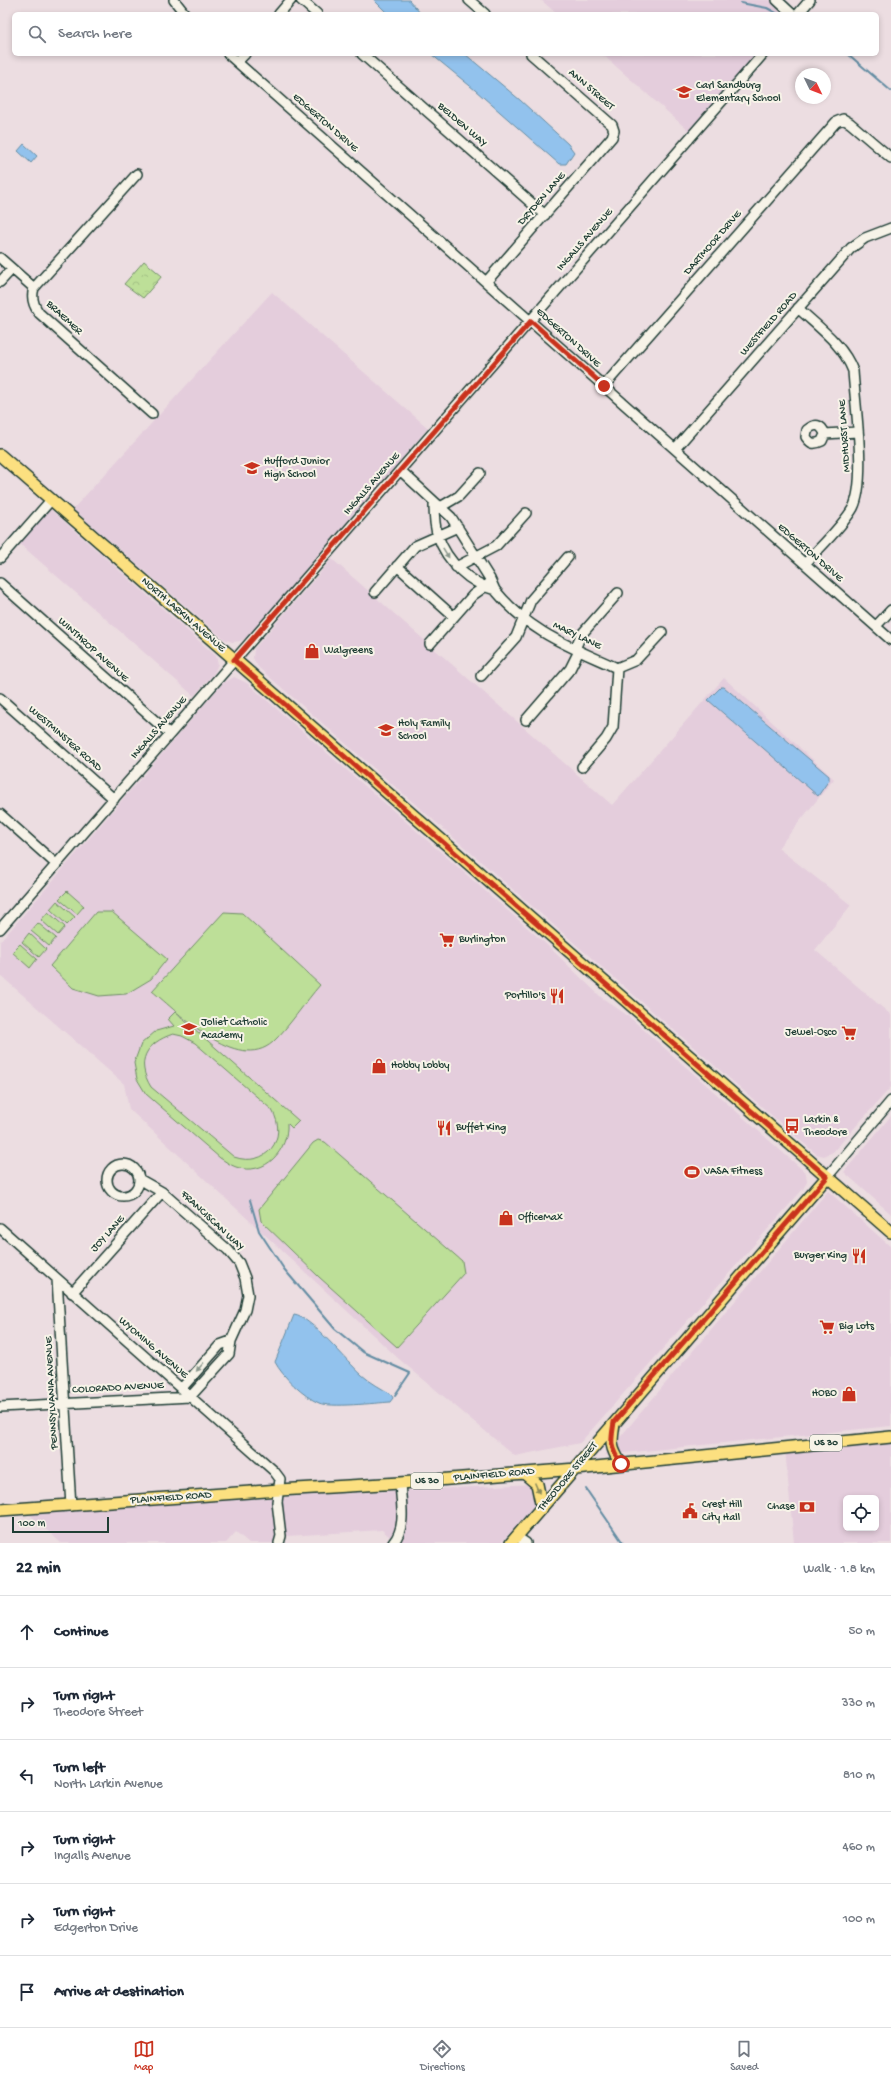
<!DOCTYPE html>
<meta charset="utf-8">
<style>
body{margin:0;font-family:"Gochi Hand",sans-serif;background:#f6f6f7;color:#1f2937}
.controls{position:absolute;right:12px;bottom:12px;display:grid;overflow:hidden;border-radius:6px;box-shadow:0 2px 6px #0003}
.controls button{width:36px;height:36px;display:grid;place-items:center;padding:0;border:0;border-bottom:1px solid #e0e1e3;background:#fff;color:#1f2937;font:20px sans-serif}
.compass{position:absolute;left:795px;top:68px;width:36px;height:36px;border-radius:50%;background:#fff;box-shadow:0 2px 6px #0003;rotate:133deg}
.scale{position:absolute;left:12px;bottom:10px;width:97px;box-sizing:border-box;padding-left:4px;border:2px solid #1f3d34;border-top:0;font-size:11px;line-height:14px;white-space:nowrap;color:#1f3d34;-webkit-text-stroke:3px #f7f3e8;paint-order:stroke}
.stop{position:absolute;width:12px;height:12px;margin:-9px;border:3px solid #c8321e;border-radius:50%;background:#fff}
.stop.end{background:#c8321e;border-color:#fff;box-shadow:0 1px 4px #0008}
.list{margin:0;padding:0;list-style:none}
h2{display:flex;justify-content:space-between;align-items:center;height:52px;margin:0;padding:0 16px;font-size:17px}
h2 small{font-size:13px;font-weight:400;color:#747a83}
.list li{display:grid;grid-template-columns:26px 1fr auto;gap:12px;align-items:center;box-sizing:border-box;height:72px;padding:0 16px;border-top:1px solid #e0e1e3}
.list b{display:block;font-size:15px;white-space:nowrap}
.list p{margin:0;font-size:13px;white-space:nowrap;color:#747a83}
.list em{font-size:13px;font-style:normal;color:#747a83}
.icon{flex:none;width:22px;height:22px;fill:none;stroke:currentColor;stroke-width:2;stroke-linecap:round;stroke-linejoin:round}
.map{position:relative;flex:none;width:891px;height:1543px;overflow:hidden}
.search{position:absolute;background:#fff;box-shadow:0 2px 6px #0003;left:12px;right:12px;top:12px;height:44px;display:flex;align-items:center;gap:10px;box-sizing:border-box;padding:0 14px;border-radius:6px;color:#747a83;font-size:15px}
.sheet{height:484px;background:#fff}
nav{display:flex;justify-content:space-around;align-items:center;box-sizing:border-box;height:56px;border-top:1px solid #e0e1e3;background:#fff;font-size:11px;color:#747a83}
nav a{display:grid;justify-items:center;gap:2px}
nav .on{color:#c8321e}
.map>svg:first-child{display:block}
.built{fill:#e4cddc;fill-rule:evenodd}
.park{fill:url(#park-crowns);stroke:#6e8e66}
.pitch{fill:#bddf98;stroke:#6e8e66;fill-rule:evenodd}
.water{fill:#92c2ed;stroke:#648da3}
.lines{fill:none;stroke-linecap:round;stroke-linejoin:round}
.stream{stroke:#648da3;stroke-width:2}
.minor-casing{stroke:#1f3d34;stroke-width:12}
.major-casing{stroke:#1f3d34;stroke-width:14}
.minor{stroke:#f7f3e8;stroke-width:9}
.major{stroke:#fce080;stroke-width:11}
.oneway{fill:#8b988e}
.oneway2{fill:#8e8e5a}
.route{stroke:#c8321e;stroke-width:5}
.labels{text-anchor:middle;dominant-baseline:central;stroke-width:4;stroke-linejoin:round;paint-order:stroke}
.shield{fill:#f7f3e8;stroke:#60746a;stroke-width:1}
.shield-label{font-size:10px;font-weight:bold;fill:#1f3d34}
.poi-label{font-size:11px;fill:#1f3d34;stroke:#f7f3e8;text-anchor:start}
.street-label{font-size:11px;fill:#1f3d34;stroke:#f7f3e8}
</style>
<div class="map">
<svg width="891" height="1543" viewBox="0 0 891 1543">
<defs>
<pattern id="park-crowns" width="20" height="18" patternUnits="userSpaceOnUse"><rect width="20" height="18" fill="#bddf98"/><path d="M2 6a3 3 0 1 1 6 0M12 15a3 3 0 1 1 6 0" fill="none" stroke="#a2c084"/></pattern>
</defs>
<rect width="100%" height="100%" fill="#ecdde1"/>
<filter id="ink" filterUnits="userSpaceOnUse"><feTurbulence type="fractalNoise" baseFrequency=".025" numOctaves="2"/><feDisplacementMap in="SourceGraphic" scale="8" xChannelSelector="R" yChannelSelector="G"/><feConvolveMatrix kernelMatrix="1 2 1 2 8 2 1 2 1" color-interpolation-filters="sRGB"/></filter>
<g filter="url(#ink)">
<path class="built" d="M541,0H774L787,14H557Z
M602,54H757L689,131Z
M272,292L428,428L249,636L241,641L232,642L224,639L73,509Z
M42,502L216,656L218,664L214,673L194,696L12,537Z
M332,559L612,805L724,678L834,779L778,848L851,905L815,950L891,1015V1087L833,1152L824,1156L816,1154L258,667L253,658L254,649Z
M234,677L247,683L547,945L601,997L628,1016L806,1173L807,1182L803,1189L580,1443L515,1456L399,1359L129,1109L124,1084L0,975V942L222,684Z
M891,1116V1214L844,1172Z
M828,1191L891,1247V1426L605,1455Z
M891,1439V1543H794L785,1449ZM846,1498H876V1528H846Z
M534,1484L545,1493L501,1543H397L382,1530L287,1536L279,1543H249L236,1532L226,1543H61L28,1513L335,1494Z"/>
<path class="park" d="M144,261L162,276L143,298L124,284Z"/>
<path class="pitch" d="M67,891L84,906L77,914L59,899Z
M57,901L75,917L67,925L50,909Z
M48,912L65,927L58,935L41,920Z
M96,912H112L167,959L151,979L126,994L99,996L73,988L50,966Z
M224,912L242,913L320,985C306,1001 288,1028 273,1042C237,1074 178,1012 152,991Z
M38,923L56,938L49,946L31,931Z
M29,933L46,949L39,957L22,942Z
M20,944L37,959L30,968L12,952Z
M175,1012L299,1121L292,1128L287,1123C289,1150 265,1177 236,1167C230,1165 225,1161 220,1158L146,1094L137,1079L134,1063L141,1044L156,1031L174,1026L168,1019ZM173,1034L182,1036L195,1043L272,1110C289,1139 266,1168 234,1157L151,1087C135,1061 146,1043 173,1034Z
M318,1140L325,1142L462,1261L464,1273L397,1347L319,1277L261,1221L259,1209L313,1143Z"/>
<path class="water" d="M374,0H409L421,14H388Z
M431,54H465L520,100L568,144L574,152L566,164H559L475,90Z
M24,144L37,156L31,163L18,151Z
M721,687H724L829,776V780L818,796L708,700Z
M294,1315C312,1317 347,1362 362,1375C371,1383 381,1388 391,1394L393,1398L390,1402C376,1403 330,1408 319,1403C304,1397 282,1376 275,1362Z"/>
<g class="lines">
<path class="stream" d="M741,3L767,8L778,14
M848,54L891,91
M250,1200L259,1231L284,1269L335,1329L363,1352L410,1373L395,1395
M586,1489L623,1543"/>
<g class="minor-casing">
<path id="minor" d="M174,0L185,14
M301,0L317,14
M469,0L485,14
M777,0L792,14
M279,14L291,0
M798,14L810,0
M228,54L891,640
M362,54L545,215
M237,62L245,54
M137,174L34,288C31,297 33,305 39,313L152,414
M0,258L34,288
M487,281L612,137L614,131L612,125L531,54
M0,282L12,269
M798,308C818,327 843,344 853,371C855,404 867,481 853,508C842,527 820,547 805,564
M604,386L836,122L843,119L850,123L891,158
M825,434L822,441C814,445 811,444 806,437L807,430C815,423 821,424 825,434L857,432
M675,449L851,248L865,238L891,228
M400,470L451,517L490,579L495,590C469,583 447,562 438,536C434,526 434,513 434,502
M437,509L459,496L480,473
M0,558L51,500
M397,566L454,617
M456,567L496,546L526,513
M0,583L170,734
M495,590C530,633 569,646 617,668
M375,592L415,546L458,527
M876,626L891,610
M430,644L473,595L487,585
M575,649L581,635L618,593
M617,668L636,660L662,632
M481,676L516,637L531,600L568,557
M0,698L114,799
M526,720L570,669L579,651
M582,767L606,739L613,727L617,668
M0,814L56,864
M0,929L763,54
M107 1180a16 16 0 1 1 32 0a16 16 0 1 1-32 0Z
M827,1177L891,1101
M0,1228L274,1471L280,1479L277,1502L281,1536L279,1543
M57,1279L71,1506
M72,1293L162,1192
M181,1389L220,1345L231,1341
M0,1407L190,1397L229,1354L231,1341L245,1310L248,1295L245,1278L239,1263L228,1250L162,1192L139,1179
M517,1537L526,1543
M393,1543C407,1527 401,1503 400,1483"/>
</g>
<g class="major-casing">
<path id="major" d="M0,455L891,1232
M614,1424C611,1443 610,1447 621,1464
M524,1473L537,1484L542,1508
M0,1510L279,1490L400,1483L576,1469L891,1437
M511,1543L827,1177"/>
</g>
<use href="#minor" class="minor"/>
<use href="#major" class="major"/>
</g>
<defs><path id="oneway-solid" d="M-6-.8H1V-3.2L6.5 0L1 3.2V.8H-6Z"/></defs>
<g class="oneway">
<use href="#oneway-solid" transform="translate(446 553) rotate(58)"/>
<use href="#oneway-solid" transform="translate(200 1367) rotate(131)"/>
</g>
<use class="oneway2" href="#oneway-solid" transform="translate(537 1488) rotate(67)"/>
</g>
<g class="lines" filter="url(#ink)">
<path class="route" d="M604,386L531,321L234,660L827,1177L614,1422C611,1442 609,1446 621,1464"/>
</g>
<defs>
<g id="school-bare" transform="scale(1.2)"><path d="M0-5L7-2L0 1L-7-2ZM-4 1L0 2.5L4 1V4Q0 6-4 4Z" fill="#c8321e" stroke="#f7f3e8" stroke-width="2.5" paint-order="stroke"/></g>
<g id="shop-bare" transform="scale(1.2)"><path d="M-5-2.5h2.3a2.7 3.5 0 0 1 5.4 0H5L5.5 6h-11ZM-1.5-2.5h3a1.5 2.3 0 0 0-3 0Z" fill="#c8321e" stroke="#f7f3e8" stroke-width="2.5" paint-order="stroke"/></g>
<g id="supermarket-bare" transform="scale(1.2)"><path d="M-6-5.5h2.5l.6 2H6L4.5 2H-2.5L-4.4-4H-6ZM-1.5 3.2a1.3 1.3 0 1 0 .1 0ZM3 3.2a1.3 1.3 0 1 0 .1 0Z" fill="#c8321e" stroke="#f7f3e8" stroke-width="2.5" paint-order="stroke"/></g>
<g id="restaurant-bare" transform="scale(1.2)"><path d="M-5-6h1v4h1v-4h1v4h1v-4h1v5L-1.5 .5V6h-2V.5L-5-1ZM5-6V6H3V1.5H1.5Q1.5-4 5-6Z" fill="#c8321e" stroke="#f7f3e8" stroke-width="2.5" paint-order="stroke"/></g>
<g id="bus-bare" transform="scale(1.2)"><path d="M-5-6H5V4H4V6H2V4H-2V6H-4V4H-5ZM-3.5-4V0h7V-4ZM-3.5 1.2v1.5H-2V1.2ZM2 1.2v1.5H3.5V1.2Z" fill="#c8321e" stroke="#f7f3e8" stroke-width="2.5" paint-order="stroke"/></g>
<g id="stadium-bare" transform="scale(1.2)"><path d="M0-5a6.5 5 0 1 0 0 10a6.5 5 0 1 0 0-10ZM-3.5-1.8h7v3.6h-7Z" fill="#c8321e" stroke="#f7f3e8" stroke-width="2.5" paint-order="stroke"/></g>
<g id="bank-bare" transform="scale(1.2)"><path d="M-6-4H6V4H-6ZM0-2.3a2.3 2.3 0 1 0 0 4.6a2.3 2.3 0 1 0 0-4.6Z" fill="#c8321e" stroke="#f7f3e8" stroke-width="2.5" paint-order="stroke"/></g>
<g id="civic-bare" transform="scale(1.2)"><path d="M-.6-6.5H3V-4.5H.6V-3L4-1V1h2V6H-6V1h2V-1L-.6-3ZM-1.2 2.5V6h2.4V2.5Z" fill="#c8321e" stroke="#f7f3e8" stroke-width="2.5" paint-order="stroke"/></g>
</defs>
<g fill-rule="evenodd">
<use href="#school-bare" x="684" y="92"/>
<use href="#school-bare" x="252" y="468"/>
<use href="#shop-bare" x="312" y="651"/>
<use href="#school-bare" x="386" y="730"/>
<use href="#supermarket-bare" x="447" y="940"/>
<use href="#restaurant-bare" x="557" y="996"/>
<use href="#school-bare" x="189" y="1029"/>
<use href="#supermarket-bare" x="849" y="1033"/>
<use href="#shop-bare" x="379" y="1066"/>
<use href="#bus-bare" x="792" y="1126"/>
<use href="#restaurant-bare" x="444" y="1128"/>
<use href="#stadium-bare" x="692" y="1172"/>
<use href="#shop-bare" x="506" y="1218"/>
<use href="#restaurant-bare" x="859" y="1256"/>
<use href="#supermarket-bare" x="827" y="1327"/>
<use href="#shop-bare" x="849" y="1394"/>
<use href="#bank-bare" x="807" y="1507"/>
<use href="#civic-bare" x="690" y="1511"/>
</g>
<g class="labels">
<g class="shield">
<rect x="810" y="1435" width="32" height="16" rx="3"/>
<rect x="411" y="1473" width="32" height="16" rx="3"/>
</g>
<g class="shield-label">
<text x="826" y="1443">US 30</text>
<text x="427" y="1481">US 30</text>
</g>
<g class="poi-label">
<text x="696" y="86">Carl Sandburg<tspan x="696" dy="13">Elementary School</tspan></text>
<text x="264" y="462">Hufford Junior<tspan x="264" dy="13">High School</tspan></text>
<text x="324" y="651">Walgreens</text>
<text x="398" y="724">Holy Family<tspan x="398" dy="13">School</tspan></text>
<text x="459" y="940">Burlington</text>
<text x="545" y="996" text-anchor="end">Portillo's</text>
<text x="201" y="1023">Joliet Catholic<tspan x="201" dy="13">Academy</tspan></text>
<text x="837" y="1033" text-anchor="end">Jewel-Osco</text>
<text x="391" y="1066">Hobby Lobby</text>
<text x="804" y="1120">Larkin &amp;<tspan x="804" dy="13">Theodore</tspan></text>
<text x="456" y="1128">Buffet King</text>
<text x="704" y="1172">VASA Fitness</text>
<text x="518" y="1218">OfficeMax</text>
<text x="847" y="1256" text-anchor="end">Burger King</text>
<text x="839" y="1327">Big Lots</text>
<text x="837" y="1394" text-anchor="end">HOBO</text>
<text x="702" y="1505">Crest Hill<tspan x="702" dy="13">City Hall</tspan></text>
<text x="795" y="1507" text-anchor="end">Chase</text>
</g>
<g class="street-label">
<text transform="translate(591 90) rotate(41)">ANN STREET</text>
<text transform="translate(325 123) rotate(41)">EDGERTON DRIVE</text>
<text transform="translate(462 125) rotate(41)">BELDEN WAY</text>
<text transform="translate(542 199) rotate(-49)">DRYDEN LANE</text>
<text transform="translate(585 240) rotate(-49)">INGALLS AVENUE</text>
<text transform="translate(713 243) rotate(-49)">DARTMOOR DRIVE</text>
<text transform="translate(64 318) rotate(43)">BRAEMER</text>
<text transform="translate(769 324) rotate(-49)">WESTFIELD ROAD</text>
<text transform="translate(568 338) rotate(42)">EDGERTON DRIVE</text>
<text transform="translate(845 436) rotate(-94)">MIDHURST LANE</text>
<text transform="translate(372 484) rotate(-49)">INGALLS AVENUE</text>
<text transform="translate(810 553) rotate(41)">EDGERTON DRIVE</text>
<text transform="translate(183 615) rotate(41)">NORTH LARKIN AVENUE</text>
<text transform="translate(577 636) rotate(25)">MARY LANE</text>
<text transform="translate(93 650) rotate(42)">WINTHROP AVENUE</text>
<text transform="translate(159 728) rotate(-49)">INGALLS AVENUE</text>
<text transform="translate(65 739) rotate(41)">WESTMINSTER ROAD</text>
<text transform="translate(212 1221) rotate(43)">FRANCISCAN WAY</text>
<text transform="translate(108 1234) rotate(-48)">JOY LANE</text>
<text transform="translate(153 1348) rotate(41)">WYOMING AVENUE</text>
<text transform="translate(118 1388) rotate(-3)">COLORADO AVENUE</text>
<text transform="translate(52 1393) rotate(-93)">PENNSYLVANIA AVENUE</text>
<text transform="translate(494 1475) rotate(-5)">PLAINFIELD ROAD</text>
<text transform="translate(568 1477) rotate(-50)">THEODORE STREET</text>
<text transform="translate(171 1498) rotate(-4)">PLAINFIELD ROAD</text>
</g>
</g>
</svg>
<div class="controls">
<button><svg class="icon" aria-label="locate" viewBox="0 0 24 24"><circle cx="12" cy="12" r="6"/><path d="M12 2v4M12 18v4M2 12h4M18 12h4"/></svg></button>
</div>
<svg class="compass" viewBox="-18 -18 36 36"><path d="M0-13l5 13h-10z" fill="#e53935"/><path d="M0 13l5-13h-10z" fill="#747a83"/></svg>
<div class="scale">100 m</div>
<div class="stop" style="left:621px;top:1464px"></div>
<div class="stop end" style="left:604px;top:386px"></div>
<div class="search"><svg class="icon" aria-label="search" viewBox="0 0 24 24"><circle cx="10" cy="10" r="6"/><path d="M15 15l6 6"/></svg>Search here</div>
</div>
<section class="sheet">
<h2>22 min<small>Walk · 1.8 km</small></h2>
<ul class="list">
<li><svg class="icon" aria-label="ahead" viewBox="0 0 24 24"><path d="M12 20V5M6 11l6-6 6 6"/></svg><div><b>Continue</b></div><em>50 m</em></li>
<li><svg class="icon" aria-label="right" viewBox="0 0 24 24"><path d="M7 20v-9h11M14 6l5 5-5 5"/></svg><div><b>Turn right</b><p>Theodore Street</p></div><em>330 m</em></li>
<li><svg class="icon" aria-label="left" viewBox="0 0 24 24"><path d="M17 20v-9H6M10 6l-5 5 5 5"/></svg><div><b>Turn left</b><p>North Larkin Avenue</p></div><em>810 m</em></li>
<li><svg class="icon" aria-label="right" viewBox="0 0 24 24"><path d="M7 20v-9h11M14 6l5 5-5 5"/></svg><div><b>Turn right</b><p>Ingalls Avenue</p></div><em>460 m</em></li>
<li><svg class="icon" aria-label="right" viewBox="0 0 24 24"><path d="M7 20v-9h11M14 6l5 5-5 5"/></svg><div><b>Turn right</b><p>Edgerton Drive</p></div><em>100 m</em></li>
<li><svg class="icon" aria-label="arrive" viewBox="0 0 24 24"><path d="M6 21V4h12l-3 4 3 4H6"/></svg><div><b>Arrive at destination</b></div></li>
</ul>
</section>
<nav>
<a class="on"><svg class="icon" aria-label="map" viewBox="0 0 24 24"><path d="M3 6l6-2 6 2 6-2v14l-6 2-6-2-6 2zM9 4v14M15 6v14"/></svg>Map</a>
<a><svg class="icon" aria-label="directions" viewBox="0 0 24 24"><path d="M12 3l9 9-9 9-9-9zM9 14v-3h6M13 9l2 2-2 2"/></svg>Directions</a>
<a><svg class="icon" aria-label="saved" viewBox="0 0 24 24"><path d="M7 4h10v16l-5-4-5 4z"/></svg>Saved</a>
</nav>
